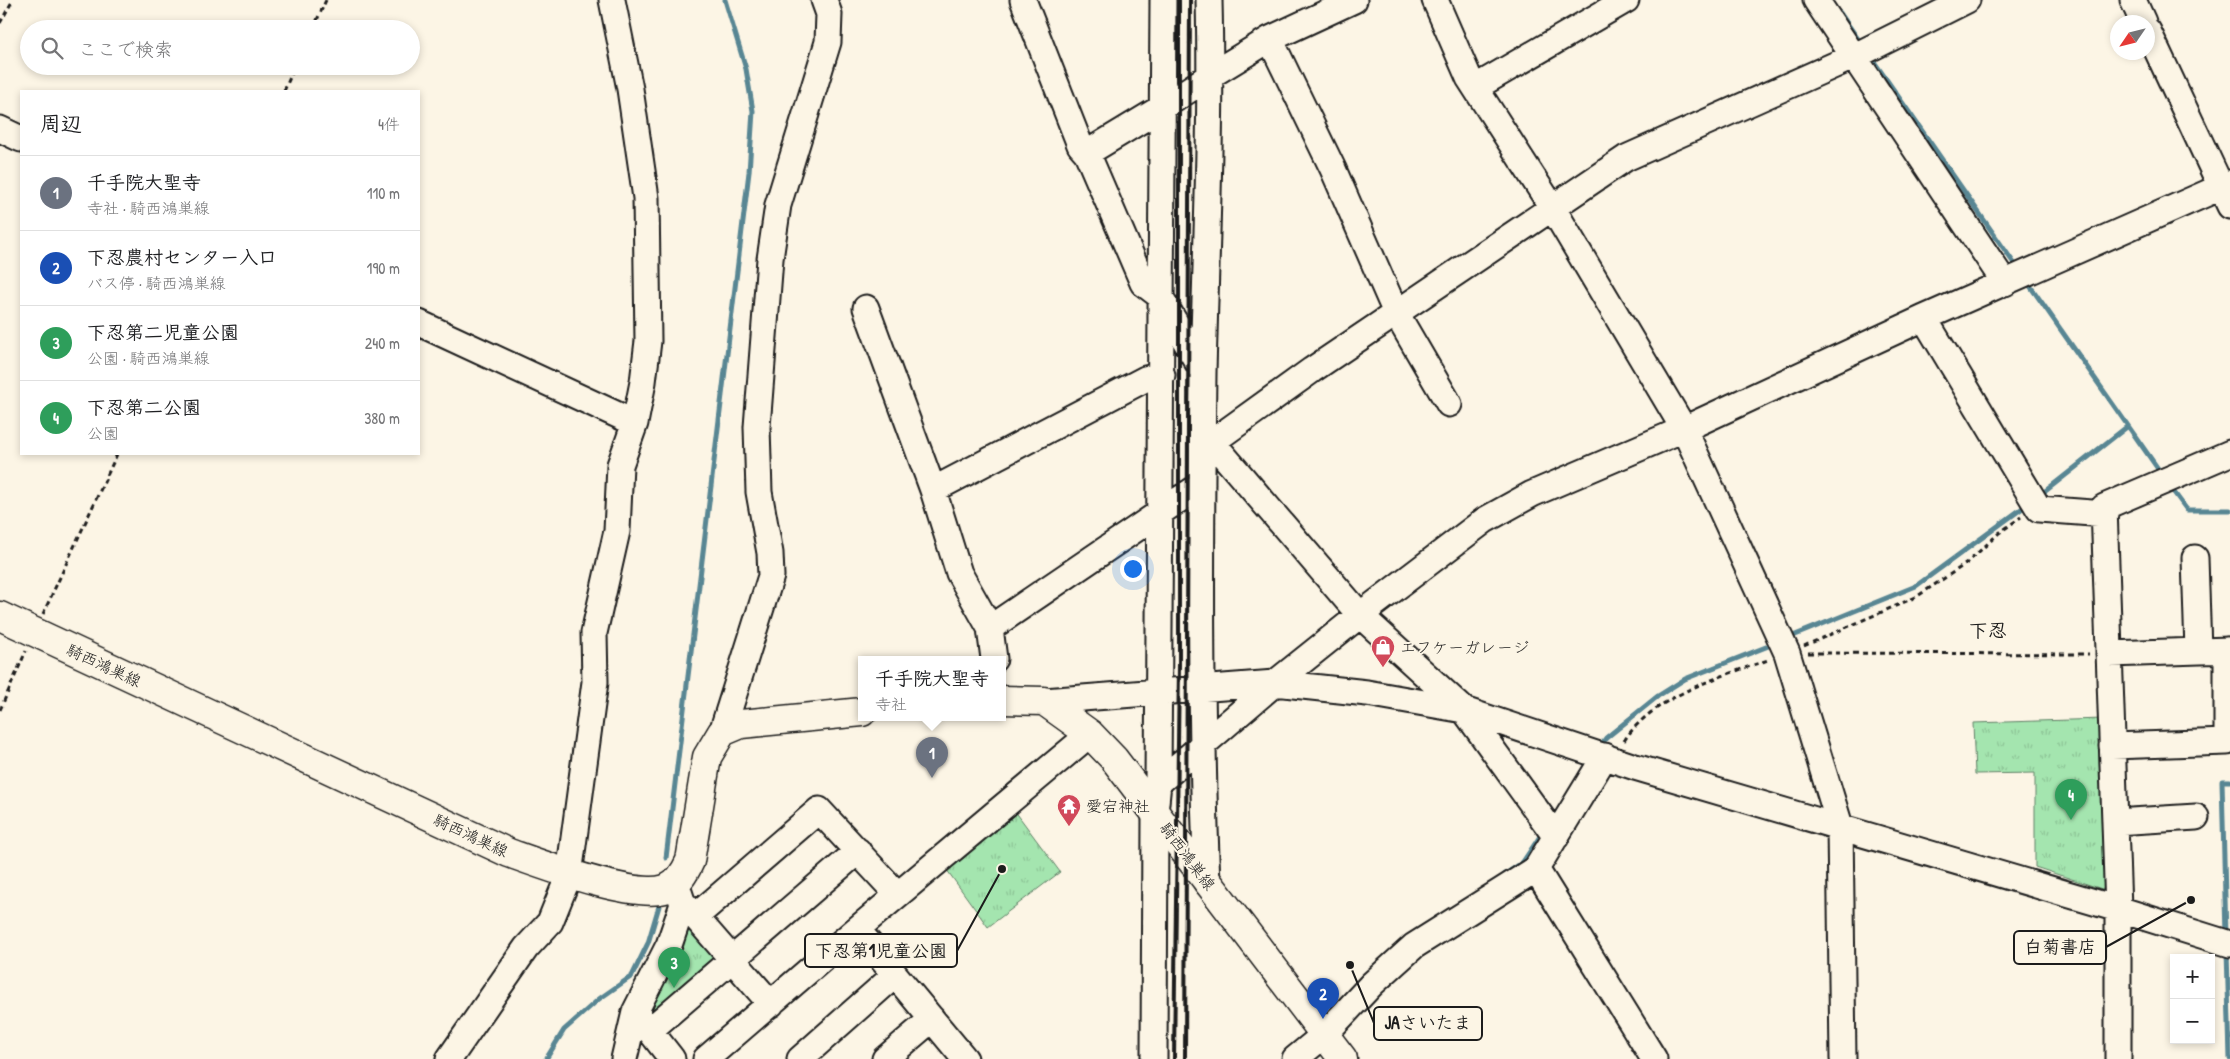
<!DOCTYPE html>
<html lang="ja">
<meta charset="utf-8">
<style>
body{margin:0;font-family:"Patrick Hand","Klee One",sans-serif;background:#f6f6f6;color:#202124}
.controls{position:absolute;right:15px;bottom:15px;display:grid;overflow:hidden;border-radius:0px;box-shadow:0 2px 8px #0003}
.controls button{width:45px;height:45px;display:grid;place-items:center;padding:0;border:0;border-bottom:1px solid #e0e0e0;background:#fff;color:#202124;font:25px sans-serif}
.compass{position:absolute;left:2110px;top:15px;width:45px;height:45px;border-radius:50%;background:#fff;box-shadow:0 2px 8px #0003;rotate:235deg}
.you{position:absolute;left:1132px;top:568px;width:18px;height:18px;margin:-12px;border:4px solid #fff;border-radius:50%;background:#1a73e8;box-shadow:0 0 0 8px #1a73e833}
.badge{display:grid;place-items:center;width:32px;height:32px;border-radius:50%;background:#0f766e;color:#fff;font-size:16px;font-weight:700}
.pin{position:absolute;translate:-50% -41px;filter:drop-shadow(0 1px 2px #0008)}
.pin::after{content:'';position:absolute;top:26px;width:18px;height:15px;background:inherit;clip-path:polygon(0 0,100% 0,50% 100%)}
.popup{position:absolute;left:858px;top:656px;width:148px;height:65px;box-sizing:border-box;display:grid;place-content:center;border-radius:0px;background:#fff;filter:drop-shadow(0 1px 4px #0005);font-size:16px;white-space:nowrap;color:#757577}
.popup b{font-size:19px;color:#202124}
.popup::after{content:'';position:absolute;left:50%;top:100%;margin-left:-10px;border:10px solid transparent;border-top-color:#fff}
.list{margin:0;padding:0;list-style:none}
h2{display:flex;justify-content:space-between;align-items:center;height:65px;margin:0;padding:0 20px;font-size:21px}
h2 small{font-size:16px;font-weight:400;color:#757577}
.list li{display:grid;grid-template-columns:32px 1fr auto;gap:15px;align-items:center;box-sizing:border-box;height:75px;padding:0 20px;border-top:1px solid #e0e0e0}
.list b{display:block;font-size:19px;white-space:nowrap}
.list p{margin:0;font-size:16px;white-space:nowrap;color:#757577}
.list em{font-size:16px;font-style:normal;color:#757577}
.icon{flex:none;width:28px;height:28px;fill:none;stroke:currentColor;stroke-width:2;stroke-linecap:round;stroke-linejoin:round}
.map{position:relative;flex:none;width:2230px;height:1059px;overflow:hidden}
.search{position:absolute;background:#fff;box-shadow:0 2px 8px #0003;left:20px;top:20px;width:400px;height:55px;display:flex;align-items:center;gap:12px;box-sizing:border-box;padding:0 18px;border-radius:28px;color:#757577;font-size:19px}
.panel{position:absolute;background:#fff;box-shadow:0 2px 8px #0003;left:20px;top:90px;width:400px;height:365px;border-radius:0px}
.map>svg:first-child{display:block}
.park{fill:url(#park-tufts);stroke:#608066}
.lines{fill:none;stroke-linecap:round;stroke-linejoin:round}
.stream{stroke:#598693;stroke-width:5}
.minor-casing{stroke:#1c1c1c;stroke-width:29}
.major-casing{stroke:#1c1c1c;stroke-width:31}
.path{stroke:#1c1c1c;stroke-width:3;stroke-dasharray:5 4;stroke-linecap:butt}
.minor{stroke:#fcf5e5;stroke-width:25}
.major{stroke:#fcf5e5;stroke-width:28}
.rail{stroke:#1c1c1c;stroke-width:4}
.labels{text-anchor:middle;dominant-baseline:central;stroke-width:4;stroke-linejoin:round;paint-order:stroke}
.poi-label{font-size:16px;fill:#1c1c1c;stroke:#fcf5e5;text-anchor:start}
.street-label{font-size:16px;fill:#1c1c1c;stroke:#fcf5e5}
.quarter-label{font-size:19px;font-weight:bold;fill:#1c1c1c;stroke:#fcf5e5}
.leader{fill:none;stroke:#1c1c1c;stroke-width:2}
.callout-dot{fill:#1c1c1c;stroke:#fcf5e5;stroke-width:2}
.callout{fill:#fcf5e5;stroke:#1c1c1c;stroke-width:2}
.callout-label{font-size:18px;text-anchor:middle;font-weight:bold;fill:#1c1c1c}
</style>
<div class="map">
<svg width="2230" height="1059" viewBox="0 0 2230 1059">
<defs>
<pattern id="park-tufts" width="24" height="20" patternUnits="userSpaceOnUse" patternTransform="scale(1.25)"><rect width="24" height="20" fill="#a4e5af"/><path d="M3 7l-1-3M5 7V3M7 7l1-3M15 17l-1-3M17 17v-4M19 17l1-3" fill="none" stroke="#8dc496"/></pattern>
</defs>
<rect width="100%" height="100%" fill="#fcf5e5"/>
<filter id="ink" filterUnits="userSpaceOnUse"><feTurbulence type="fractalNoise" baseFrequency=".02" numOctaves="2"/><feDisplacementMap in="SourceGraphic" scale="10" xChannelSelector="R" yChannelSelector="G"/><feConvolveMatrix kernelMatrix="1 2 1 2 8 2 1 2 1" color-interpolation-filters="sRGB"/></filter>
<g filter="url(#ink)">
<path class="park" d="M2103,719L2107,883L2102,889L2035,867V773L1975,774L1973,723Z
M1012,807L1060,872L988,927L944,866Z
M688,925L716,958L657,1015L647,1012Z"/>
<g class="lines">
<path class="stream" d="M1840,13L1862,45
M1870,56L2018,269
M2026,280L2163,476
M2170,487L2187,510H2230
M2039,496L2128,426
M1788,638L1916,586L2028,504
M1599,748L1606,738L1658,696L1685,679L1776,643
M666,858L749,172L753,111L746,69L725,0
M1504,875L1523,862L1543,832
M2226,936L2222,781H2230
M2227,950L2230,1059
M546,1059L564,1030L599,999L632,976L648,943L659,906"/>
<g class="minor-casing">
<path id="minor" d="M1023,0L1080,145L1087,153L1143,283L1160,296L1203,372
M1435,0L1469,78L1552,207L1684,429L1787,653L1840,826L1843,1059
M1816,0L2005,283
M2133,0L2143,22
M2148,31L2230,206
M1270,39L1333,169L1396,313L1449,404
M1476,87L1626,0
M0,129L21,139
M1087,153L1163,107L1211,75L1270,39L1354,0
M866,308L933,490L959,573L990,628
M1924,318L2039,509L2105,514
M419,323L635,423
M1203,442H1212L1312,370L1626,158L1855,56L1967,0
M1212,442L1360,615L1464,710L1556,837
M933,490L1145,379L1162,375
M2195,558L2198,651
M2109,654L2230,650
M994,659L990,628L1202,484
M1044,701L1275,683L1367,693L1464,710L1635,767L2118,909L2230,944
M722,732L771,576L770,553L759,492L757,427L770,259L778,205L828,42L829,14L824,0
M2112,746L2227,742V650
M1158,783L1275,683L1360,615L1485,520L1532,494L1684,429L1924,318L2230,183
M2115,822L2196,817
M1536,869L1654,1059
M1207,883C1200,713 1201,543 1203,373C1206,248 1212,124 1209,0
M685,905L771,1004
M695,917L819,810L897,894
M640,1018L672,1059
M650,1030L858,851
M449,1059L526,948L550,922L569,875L595,682L594,633L617,531L620,465L635,423L643,382L648,341L646,198L630,89L612,0
M624,1059L635,1012L669,945L683,904L676,883
M706,1059L857,929
M800,1059L895,975
M885,1059L932,1019
M965,1059L857,929L1090,734
M1154,1059L1155,813L1158,783L1163,0
M1295,1059L1324,1035L1372,984L1414,946L1536,869L1605,756
M2118,1059V909L2104,507L2230,453"/>
</g>
<g class="major-casing">
<path id="major" d="M0,616L509,853C543,865 633,899 665,889C678,885 685,872 690,861L707,757L722,732L741,724L862,712
M1002,700L1044,701L1090,734L1114,759L1343,1059"/>
</g>
<path class="path" d="M0,23L13,0
M313,29L326,0
M284,91L295,66
M43,614L117,454
M1804,646L1916,597L1967,563L1999,533L2021,517
M1808,653L2089,654
M0,710L26,651
M1624,741C1654,695 1720,677 1768,660"/>
<use href="#minor" class="minor"/>
<use href="#major" class="major"/>
<path class="rail" d="M1174,1059L1179,665V0
M1185,1059L1190,0"/>
</g>
</g>
<defs>
<g id="shop-pin" transform="scale(1.25)"><path d="M0 17L-7.5 6A9.5 9.5 0 1 1 7.5 6Z" fill="#d1495b" stroke="#fcf5e5"/><path d="M-5-2.5h2.3a2.7 3.5 0 0 1 5.4 0H5L5.5 6h-11ZM-1.5-2.5h3a1.5 2.3 0 0 0-3 0Z" fill="#fff"/></g>
<g id="temple-pin" transform="scale(1.25)"><path d="M0 17L-7.5 6A9.5 9.5 0 1 1 7.5 6Z" fill="#d1495b" stroke="#fcf5e5"/><path d="M0-6L5-2H3V0L6.5 2.5H4V6H1.5V3h-3V6H-4V2.5H-6.5L-3 0V-2H-5Z" fill="#fff"/></g>
</defs>
<g fill-rule="evenodd">
<use href="#shop-pin" x="1383" y="647"/>
<use href="#temple-pin" x="1069" y="806"/>
</g>
<g class="labels">
<g class="poi-label">
<text x="1400" y="647">エフケーガレージ</text>
<text x="1086" y="806">愛宕神社</text>
</g>
<g class="street-label">
<text transform="translate(104 665) rotate(25)">騎西鴻巣線</text>
<text transform="translate(471 835) rotate(25)">騎西鴻巣線</text>
<text transform="translate(1188 856) rotate(53)">騎西鴻巣線</text>
</g>
<g class="quarter-label">
<text x="1988" y="630">下忍</text>
</g>
</g>
<path class="leader" d="M2191 900L2106 947M1002 869L957 951M1350 965L1374 1023"/>
<g class="callout-dot">
<circle cx="2191" cy="900" r="5"/>
<circle cx="1002" cy="869" r="5"/>
<circle cx="1350" cy="965" r="5"/>
</g>
<g class="callout">
<rect x="2014" y="931" width="92" height="33" rx="5"/>
<rect x="805" y="934" width="152" height="33" rx="5"/>
<rect x="1374" y="1007" width="108" height="33" rx="5"/>
</g>
<g class="callout-label">
<text x="2060" y="953">白菊書店</text>
<text x="881" y="957">下忍第1児童公園</text>
<text x="1428" y="1029">JAさいたま</text>
</g>
</svg>
<div class="controls">
<button>+</button>
<button>−</button>
</div>
<svg class="compass" viewBox="-18 -18 36 36"><path d="M0-13l5 13h-10z" fill="#e53935"/><path d="M0 13l5-13h-10z" fill="#757577"/></svg>
<div class="you"></div>
<div class="pin badge" style="left:932px;top:778px;background:#6b7280">1</div>
<div class="popup"><b>千手院大聖寺</b>寺社</div>
<div class="pin badge" style="left:1323px;top:1019px;background:#1a4fb4">2</div>
<div class="pin badge" style="left:674px;top:988px;background:#2e9e5b">3</div>
<div class="pin badge" style="left:2071px;top:820px;background:#2e9e5b">4</div>
<div class="search"><svg class="icon" aria-label="search" viewBox="0 0 24 24"><circle cx="10" cy="10" r="6"/><path d="M15 15l6 6"/></svg>ここで検索</div>
<section class="panel">
<h2>周辺<small>4件</small></h2>
<ul class="list">
<li><span class="badge" style="background:#6b7280">1</span><div><b>千手院大聖寺</b><p>寺社 · 騎西鴻巣線</p></div><em>110 m</em></li>
<li><span class="badge" style="background:#1a4fb4">2</span><div><b>下忍農村センター入口</b><p>バス停 · 騎西鴻巣線</p></div><em>190 m</em></li>
<li><span class="badge" style="background:#2e9e5b">3</span><div><b>下忍第二児童公園</b><p>公園 · 騎西鴻巣線</p></div><em>240 m</em></li>
<li><span class="badge" style="background:#2e9e5b">4</span><div><b>下忍第二公園</b><p>公園</p></div><em>380 m</em></li>
</ul>
</section>
</div>
